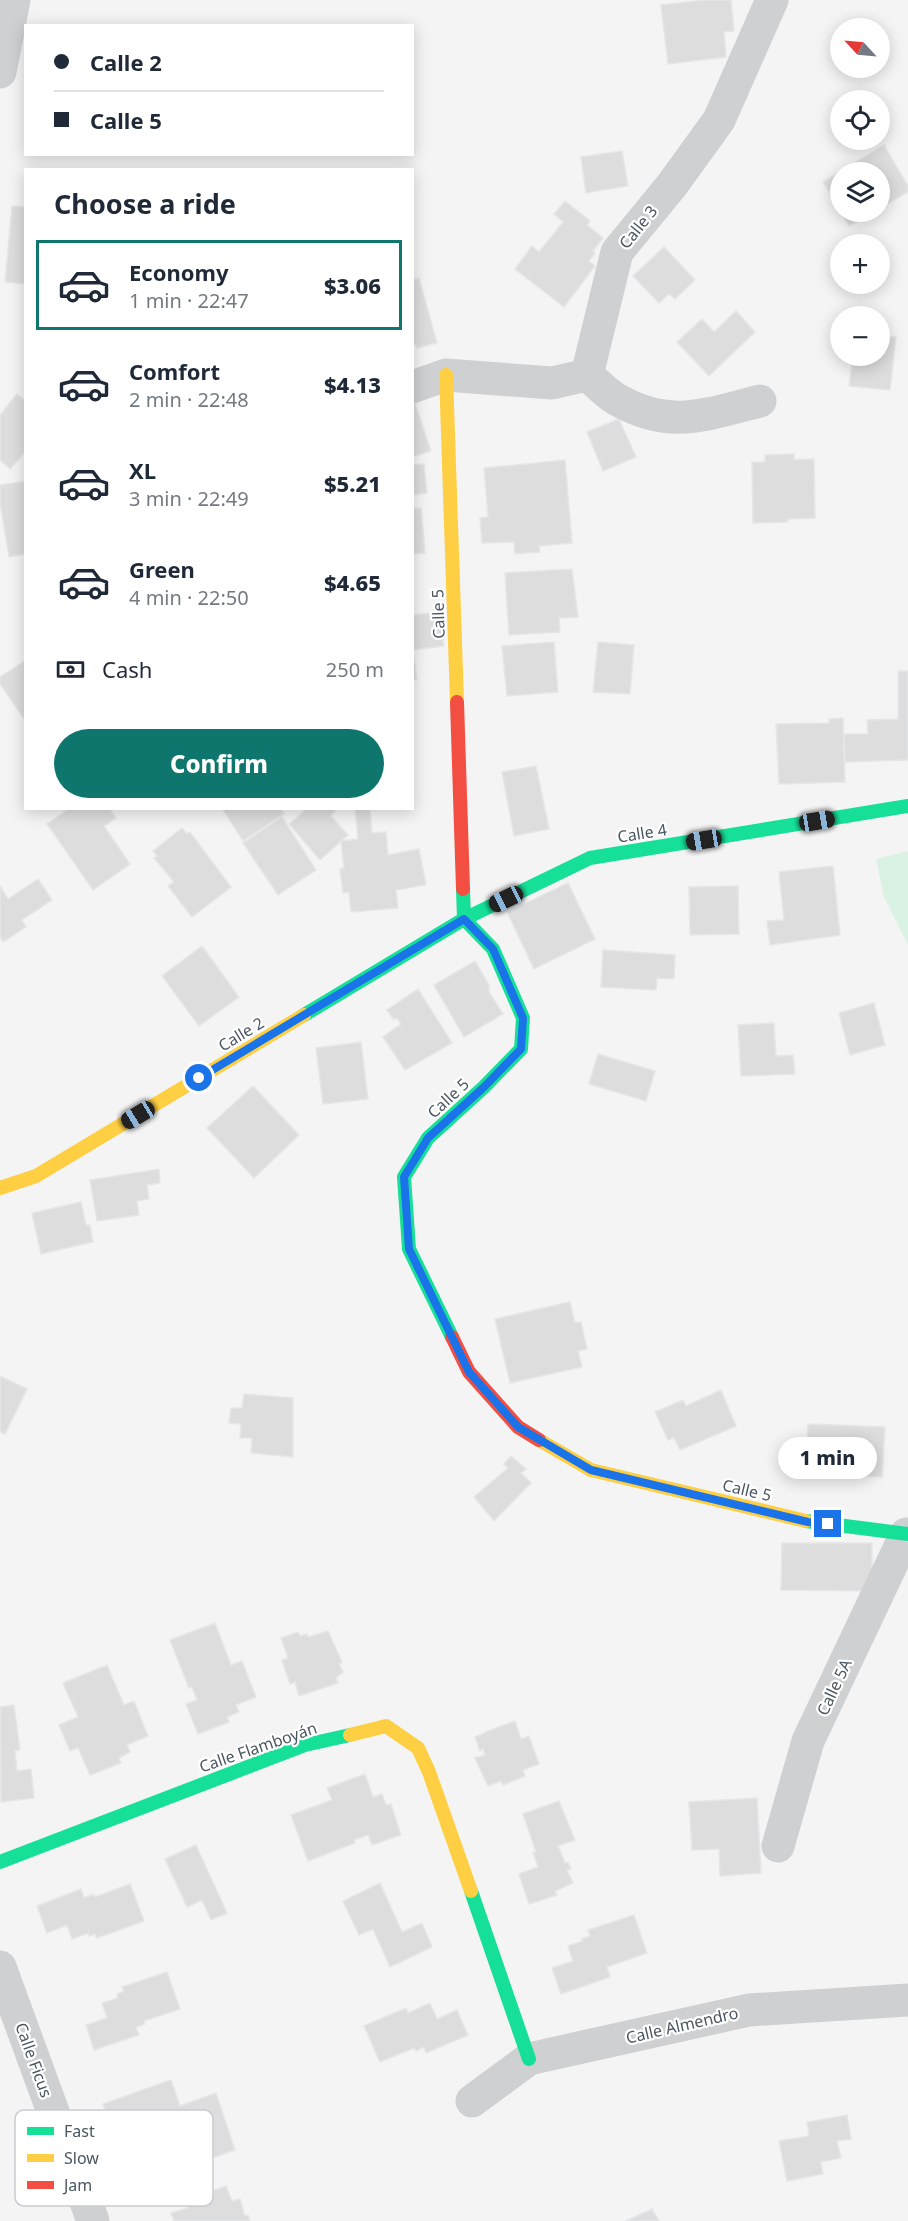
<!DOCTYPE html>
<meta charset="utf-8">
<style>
:root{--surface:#fff;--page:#f6f6f7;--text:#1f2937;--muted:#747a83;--line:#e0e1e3;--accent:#0f766e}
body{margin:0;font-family:"Noto Sans",sans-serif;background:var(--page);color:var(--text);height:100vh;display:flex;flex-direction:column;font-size:22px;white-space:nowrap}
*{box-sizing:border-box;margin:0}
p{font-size:20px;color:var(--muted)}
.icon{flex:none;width:33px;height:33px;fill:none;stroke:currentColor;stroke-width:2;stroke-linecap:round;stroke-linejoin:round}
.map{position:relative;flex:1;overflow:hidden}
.drawer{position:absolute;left:24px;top:168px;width:390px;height:642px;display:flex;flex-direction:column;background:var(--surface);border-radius:0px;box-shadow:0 3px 15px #0003}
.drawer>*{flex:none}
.banner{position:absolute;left:24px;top:24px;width:390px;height:132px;border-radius:0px;box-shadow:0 3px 15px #0003;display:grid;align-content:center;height:132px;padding:0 30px;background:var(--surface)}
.needle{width:39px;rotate:296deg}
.tools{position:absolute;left:830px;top:18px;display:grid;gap:12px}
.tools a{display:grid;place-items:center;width:60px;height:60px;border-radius:50%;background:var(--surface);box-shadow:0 3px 15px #0003;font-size:30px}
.end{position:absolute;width:27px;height:27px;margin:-14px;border:8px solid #1a73e8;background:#fff;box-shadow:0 0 0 3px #fff}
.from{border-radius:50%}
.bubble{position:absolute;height:42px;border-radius:21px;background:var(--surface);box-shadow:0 3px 15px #0003;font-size:20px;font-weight:800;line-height:42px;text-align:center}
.car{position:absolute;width:18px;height:36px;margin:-18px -9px;border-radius:8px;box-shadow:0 0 4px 2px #0007;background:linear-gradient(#222 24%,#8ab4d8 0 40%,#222 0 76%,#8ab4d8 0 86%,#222 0)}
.banner b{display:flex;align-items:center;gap:21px;height:57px;font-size:22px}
.banner b+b{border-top:2px solid var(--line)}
.banner i{width:15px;height:15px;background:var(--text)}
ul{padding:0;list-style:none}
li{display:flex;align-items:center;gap:18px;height:90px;margin:0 12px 9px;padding:0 18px;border:3px solid transparent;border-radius:0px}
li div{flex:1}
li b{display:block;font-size:22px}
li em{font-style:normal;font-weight:800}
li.selected{border-color:var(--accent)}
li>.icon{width:54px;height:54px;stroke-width:1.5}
h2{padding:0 30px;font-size:27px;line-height:72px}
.pay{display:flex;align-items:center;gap:15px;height:66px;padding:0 30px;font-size:22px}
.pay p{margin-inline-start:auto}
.primary-button{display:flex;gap:12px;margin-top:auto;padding:12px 30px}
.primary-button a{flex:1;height:69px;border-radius:36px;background:var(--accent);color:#fff;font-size:24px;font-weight:800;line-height:69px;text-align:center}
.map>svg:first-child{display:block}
.green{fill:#d9f2e3}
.building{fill:#ddddde;stroke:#e5e6e7;stroke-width:1.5}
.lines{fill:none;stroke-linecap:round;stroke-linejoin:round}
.street{stroke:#ced0d2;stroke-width:33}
.fast{stroke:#16e098;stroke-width:14}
.slow{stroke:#ffcf43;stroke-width:14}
.jam{stroke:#f24e42;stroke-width:14}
.route{stroke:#1a73e8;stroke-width:8}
.labels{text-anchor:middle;stroke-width:4.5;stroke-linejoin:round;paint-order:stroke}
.street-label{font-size:16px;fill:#4a5661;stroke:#fff}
.key{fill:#fff;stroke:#c9ccd0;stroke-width:1.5}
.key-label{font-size:16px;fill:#4a5661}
</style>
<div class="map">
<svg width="908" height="2221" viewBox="0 0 908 2221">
<rect width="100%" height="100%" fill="#f4f4f4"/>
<path class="green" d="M 908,851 L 908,945 L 884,897 L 876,859 Z"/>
<path class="building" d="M 704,0 L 731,0 L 734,31 L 724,32 L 726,57 L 668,64 L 661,5 Z
M 884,145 L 908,186 L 908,192 L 879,209 L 879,172 L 840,172 L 840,210 L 823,182 Z
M 622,151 L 628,186 L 586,193 L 581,157 Z
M 565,201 L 590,221 L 587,225 L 603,238 L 593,251 L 595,253 L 589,261 L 595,266 L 564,307 L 515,269 L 532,246 L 539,252 L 563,222 L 554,214 Z
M 12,206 L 26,207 L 26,284 L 5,282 Z
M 841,212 L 874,212 L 849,226 Z
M 664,247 L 695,280 L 675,299 L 669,294 L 659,303 L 633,276 Z
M 419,278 L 437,343 L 417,348 L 416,344 L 412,346 L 412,280 Z
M 736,311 L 755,332 L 709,376 L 677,342 L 702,319 L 714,332 Z
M 879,335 L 896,337 L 890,390 L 849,386 L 853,356 L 879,356 Z
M 17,394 L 26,401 L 26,451 L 10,469 L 0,460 L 0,415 Z
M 412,403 L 415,403 L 431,451 L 412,457 Z
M 619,419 L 636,457 L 603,471 L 587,432 Z
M 794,454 L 794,460 L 814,459 L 815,518 L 788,519 L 788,522 L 753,523 L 752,462 L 765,462 L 765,455 Z
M 565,460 L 572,543 L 539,546 L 540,552 L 515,554 L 514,542 L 482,543 L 480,518 L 488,517 L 484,468 Z
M 424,464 L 427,493 L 412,495 L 412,465 Z
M 26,481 L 26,554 L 9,557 L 0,503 L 0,485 Z
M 412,508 L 421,508 L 425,553 L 412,554 Z
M 572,569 L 578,617 L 559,618 L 560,632 L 509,635 L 505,573 Z
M 440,612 L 444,646 L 413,650 L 417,680 L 412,680 L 412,615 Z
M 554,642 L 558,692 L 507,696 L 502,646 Z
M 598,642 L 634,645 L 630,694 L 593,692 Z
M 26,660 L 26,722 L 0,684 L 0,677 Z
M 898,671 L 908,671 L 908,760 L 845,762 L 844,734 L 868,734 L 867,720 L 898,719 Z
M 843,718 L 845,782 L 779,784 L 776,724 L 829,723 L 829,719 Z
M 536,766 L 549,829 L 514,836 L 502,772 Z
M 70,808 L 109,808 L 116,818 L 104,826 L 130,864 L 93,890 L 47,824 Z
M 222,808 L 281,808 L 284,814 L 243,841 Z
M 308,808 L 337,808 L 331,816 L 348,835 L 320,860 L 289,824 Z
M 355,808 L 370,808 L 372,833 L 386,832 L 388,855 L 419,849 L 426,885 L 396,890 L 398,908 L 351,912 L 349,892 L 343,893 L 340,869 L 344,868 L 341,841 L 358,839 Z
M 282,817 L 316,870 L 278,895 L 243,843 Z
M 182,828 L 187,834 L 190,832 L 231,887 L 192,917 L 168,886 L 174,882 L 154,858 L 157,856 L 153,851 Z
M 833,866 L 840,935 L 770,945 L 767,921 L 784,920 L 779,872 Z
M 38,879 L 52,900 L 22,920 L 26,927 L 3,942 L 0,937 L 0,886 L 8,899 Z
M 568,883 L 595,939 L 534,969 L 507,912 Z
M 738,886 L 739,934 L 690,935 L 689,887 Z
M 202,946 L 239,997 L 199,1026 L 162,976 Z
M 603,950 L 675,955 L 674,979 L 657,978 L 656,990 L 601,987 Z
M 475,961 L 489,985 L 489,992 L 503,1014 L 464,1037 L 434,985 Z
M 418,989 L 452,1043 L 405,1070 L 383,1037 L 401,1024 L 397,1018 L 394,1020 L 387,1010 Z
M 874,1003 L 885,1045 L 850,1055 L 839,1013 Z
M 774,1023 L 776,1056 L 793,1055 L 795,1074 L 741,1076 L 738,1025 Z
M 361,1042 L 368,1099 L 323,1104 L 316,1048 Z
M 598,1054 L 655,1071 L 646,1101 L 589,1084 Z
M 253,1086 L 299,1135 L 254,1178 L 207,1128 Z
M 159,1169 L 160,1183 L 147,1185 L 149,1199 L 137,1201 L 139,1215 L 97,1221 L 90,1180 Z
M 81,1202 L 86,1225 L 90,1225 L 93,1242 L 41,1254 L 32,1213 Z
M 570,1302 L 575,1323 L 581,1322 L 587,1349 L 578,1351 L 582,1367 L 510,1383 L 495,1319 Z
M 0,1376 L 27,1389 L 5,1434 L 0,1432 Z
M 721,1390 L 736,1426 L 680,1450 L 674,1438 L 668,1440 L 655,1412 L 683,1400 L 686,1406 Z
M 244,1394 L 293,1398 L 293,1457 L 251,1453 L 252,1438 L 240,1438 L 241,1424 L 229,1423 L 231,1408 L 242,1408 Z
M 808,1424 L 885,1427 L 882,1477 L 806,1473 Z
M 511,1456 L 526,1469 L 521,1473 L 531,1483 L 494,1521 L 474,1497 L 508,1468 L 504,1464 Z
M 782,1543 L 872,1543 L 872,1591 L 781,1590 Z
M 215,1623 L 231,1665 L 242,1661 L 256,1697 L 236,1705 L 239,1712 L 227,1717 L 229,1722 L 198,1734 L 186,1704 L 197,1700 L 192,1687 L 189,1688 L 170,1640 Z
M 328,1631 L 342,1662 L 339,1664 L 343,1672 L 336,1678 L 338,1683 L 299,1696 L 295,1682 L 290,1684 L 282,1660 L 288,1658 L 281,1638 L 298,1632 L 300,1636 L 307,1634 L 308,1637 Z
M 107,1665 L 124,1705 L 134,1701 L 148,1736 L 127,1745 L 130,1752 L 119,1758 L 121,1763 L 90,1775 L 78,1748 L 70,1751 L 59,1725 L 78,1717 L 63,1683 Z
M 14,1705 L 20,1750 L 15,1751 L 17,1771 L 31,1769 L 34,1798 L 1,1802 L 0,1707 Z
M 515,1721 L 521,1739 L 529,1736 L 539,1764 L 523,1770 L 525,1776 L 503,1785 L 501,1781 L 488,1786 L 475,1758 L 485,1755 L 483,1749 L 480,1751 L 475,1737 L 485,1733 L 485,1732 Z
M 365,1774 L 373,1797 L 382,1794 L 386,1805 L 391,1804 L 401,1835 L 372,1845 L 368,1835 L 354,1840 L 355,1843 L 308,1861 L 291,1815 L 332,1800 L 327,1788 Z
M 757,1798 L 761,1873 L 720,1876 L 719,1849 L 692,1850 L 689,1802 Z
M 559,1801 L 575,1840 L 558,1846 L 565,1863 L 568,1862 L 571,1869 L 567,1870 L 573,1883 L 555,1891 L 557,1895 L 529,1904 L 519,1874 L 538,1867 L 533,1852 L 536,1852 L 523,1814 Z
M 196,1845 L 227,1913 L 211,1920 L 202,1900 L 187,1907 L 165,1859 Z
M 380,1883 L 402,1932 L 422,1923 L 432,1947 L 390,1967 L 373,1929 L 359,1935 L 343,1901 Z
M 130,1884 L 144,1921 L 97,1938 L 95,1934 L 89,1936 L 88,1933 L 72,1939 L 67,1925 L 47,1933 L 37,1906 L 81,1889 L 84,1898 L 94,1894 L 95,1897 Z
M 634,1915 L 647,1953 L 607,1967 L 610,1977 L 561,1994 L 552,1968 L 573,1961 L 568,1946 L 583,1941 L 582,1939 L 590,1936 L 588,1930 Z
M 167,1972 L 180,2009 L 144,2021 L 145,2024 L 136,2027 L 139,2035 L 94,2050 L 86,2025 L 107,2018 L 102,2003 L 118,1998 L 117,1994 L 124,1991 L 122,1987 Z
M 430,2003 L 437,2019 L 457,2010 L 468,2035 L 426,2053 L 424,2047 L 416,2051 L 414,2048 L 380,2062 L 364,2026 L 406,2008 L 408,2013 Z
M 171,2080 L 180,2106 L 216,2093 L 235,2150 L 172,2172 L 170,2165 L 130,2179 L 120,2151 L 149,2142 L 141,2122 L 113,2132 L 103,2104 Z
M 847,2115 L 851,2139 L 837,2141 L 841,2158 L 821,2162 L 823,2174 L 787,2181 L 779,2141 L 809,2136 L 807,2122 Z
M 226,2186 L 232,2201 L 240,2199 L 245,2216 L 248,2215 L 250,2221 L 174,2221 L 171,2213 L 188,2208 L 187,2204 L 194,2201 L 193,2197 Z
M 652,2209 L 659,2221 L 626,2221 Z"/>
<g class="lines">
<path class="street" d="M 0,72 L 14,0
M 587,375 C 596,382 606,393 616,399 C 670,430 704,415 760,401
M 412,387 L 446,375 L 552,383 L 587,375 L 617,252 L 672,185 L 719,120 L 772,0
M 778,1846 L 808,1741 L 906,1534
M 0,1967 L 93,2221
M 472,2101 L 529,2059 L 749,2010 L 908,2000"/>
<path class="fast" d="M 304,1015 L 464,919 L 590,858 L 908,806
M 452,1337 L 409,1249 L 404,1177 L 428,1138 L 484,1087 L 521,1049 L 523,1018 L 493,949 L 464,919 L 463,889
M 806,1521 L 908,1534
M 0,1862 L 305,1745 L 350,1735
M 471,1891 L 529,2059"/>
<path class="slow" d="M 446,375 L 457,702
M 0,1188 L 36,1176 L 304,1015
M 539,1440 L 591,1470 L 806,1521
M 350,1735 L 386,1726 L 418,1748 L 429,1772 L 471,1891"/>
<path class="jam" d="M 457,702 L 463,889
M 452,1337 L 469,1372 L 518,1427 L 539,1440"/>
</g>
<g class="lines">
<path class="route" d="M 199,1078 L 464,919 L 493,949 L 523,1018 L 521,1049 L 484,1087 L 428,1138 L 404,1177 L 409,1249 L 469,1372 L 518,1427 L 591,1470 L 808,1522 L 828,1524"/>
</g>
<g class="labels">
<g class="street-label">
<text transform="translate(638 227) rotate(-51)" y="6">Calle 3</text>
<text transform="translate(438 614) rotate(-92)" y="6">Calle 5</text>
<text transform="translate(642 833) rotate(-9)" y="6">Calle 4</text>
<text transform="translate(241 1034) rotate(-31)" y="6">Calle 2</text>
<text transform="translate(448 1098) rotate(-43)" y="6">Calle 5</text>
<text transform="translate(747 1490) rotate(13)" y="6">Calle 5</text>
<text transform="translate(834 1687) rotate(-65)" y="6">Calle 5A</text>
<text transform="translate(258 1747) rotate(-19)" y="6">Calle Flamboyán</text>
<text transform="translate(682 2025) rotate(-13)" y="6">Calle Almendro</text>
<text transform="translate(34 2060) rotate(70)" y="6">Calle Ficus</text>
</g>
</g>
<rect x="15" y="2110" width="198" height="96" rx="9" class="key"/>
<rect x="27" y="2127" width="27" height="8" fill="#16e098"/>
<rect x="27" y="2154" width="27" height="8" fill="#ffcf43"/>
<rect x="27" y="2181" width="27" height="8" fill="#f24e42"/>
<g class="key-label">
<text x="64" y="2137">Fast</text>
<text x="64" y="2164">Slow</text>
<text x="64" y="2191">Jam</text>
</g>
</svg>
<div class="tools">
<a><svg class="needle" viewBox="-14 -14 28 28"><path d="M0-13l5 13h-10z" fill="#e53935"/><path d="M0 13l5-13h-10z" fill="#747a83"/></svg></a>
<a><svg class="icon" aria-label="locate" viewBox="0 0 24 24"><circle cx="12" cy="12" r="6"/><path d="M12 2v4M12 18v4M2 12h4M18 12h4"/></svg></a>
<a><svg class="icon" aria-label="layers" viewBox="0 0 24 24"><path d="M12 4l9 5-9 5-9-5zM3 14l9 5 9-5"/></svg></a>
<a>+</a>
<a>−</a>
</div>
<i class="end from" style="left:199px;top:1078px"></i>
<i class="end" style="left:828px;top:1524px"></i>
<div class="bubble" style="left:778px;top:1437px;width:99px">1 min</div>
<i class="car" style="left:817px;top:821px;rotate:81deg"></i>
<i class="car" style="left:704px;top:840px;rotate:261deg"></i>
<i class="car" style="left:506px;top:899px;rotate:244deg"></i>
<i class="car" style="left:138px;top:1115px;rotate:239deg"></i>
<div class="banner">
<b><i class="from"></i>Calle 2</b>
<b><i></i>Calle 5</b>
</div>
<section class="drawer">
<h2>Choose a ride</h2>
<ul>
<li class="selected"><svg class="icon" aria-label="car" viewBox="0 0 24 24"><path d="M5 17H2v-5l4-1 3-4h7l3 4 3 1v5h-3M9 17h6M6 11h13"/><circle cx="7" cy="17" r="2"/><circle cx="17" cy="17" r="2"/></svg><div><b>Economy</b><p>1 min · 22:47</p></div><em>$3.06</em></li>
<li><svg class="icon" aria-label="car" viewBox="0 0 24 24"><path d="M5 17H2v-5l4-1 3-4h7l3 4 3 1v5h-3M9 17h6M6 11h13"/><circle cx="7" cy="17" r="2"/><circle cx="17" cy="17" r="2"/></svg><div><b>Comfort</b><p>2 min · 22:48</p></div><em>$4.13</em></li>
<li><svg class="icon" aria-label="car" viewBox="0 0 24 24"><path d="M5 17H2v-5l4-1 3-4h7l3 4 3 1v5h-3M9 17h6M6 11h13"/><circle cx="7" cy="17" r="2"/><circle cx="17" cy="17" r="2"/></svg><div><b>XL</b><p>3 min · 22:49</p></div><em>$5.21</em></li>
<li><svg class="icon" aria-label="car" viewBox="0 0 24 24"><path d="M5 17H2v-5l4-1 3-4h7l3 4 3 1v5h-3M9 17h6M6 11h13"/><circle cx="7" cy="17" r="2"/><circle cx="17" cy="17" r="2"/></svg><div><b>Green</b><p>4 min · 22:50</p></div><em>$4.65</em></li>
</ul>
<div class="pay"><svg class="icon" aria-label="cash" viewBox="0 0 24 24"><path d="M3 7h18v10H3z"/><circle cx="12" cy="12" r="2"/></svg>Cash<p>250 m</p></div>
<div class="primary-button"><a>Confirm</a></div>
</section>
</div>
